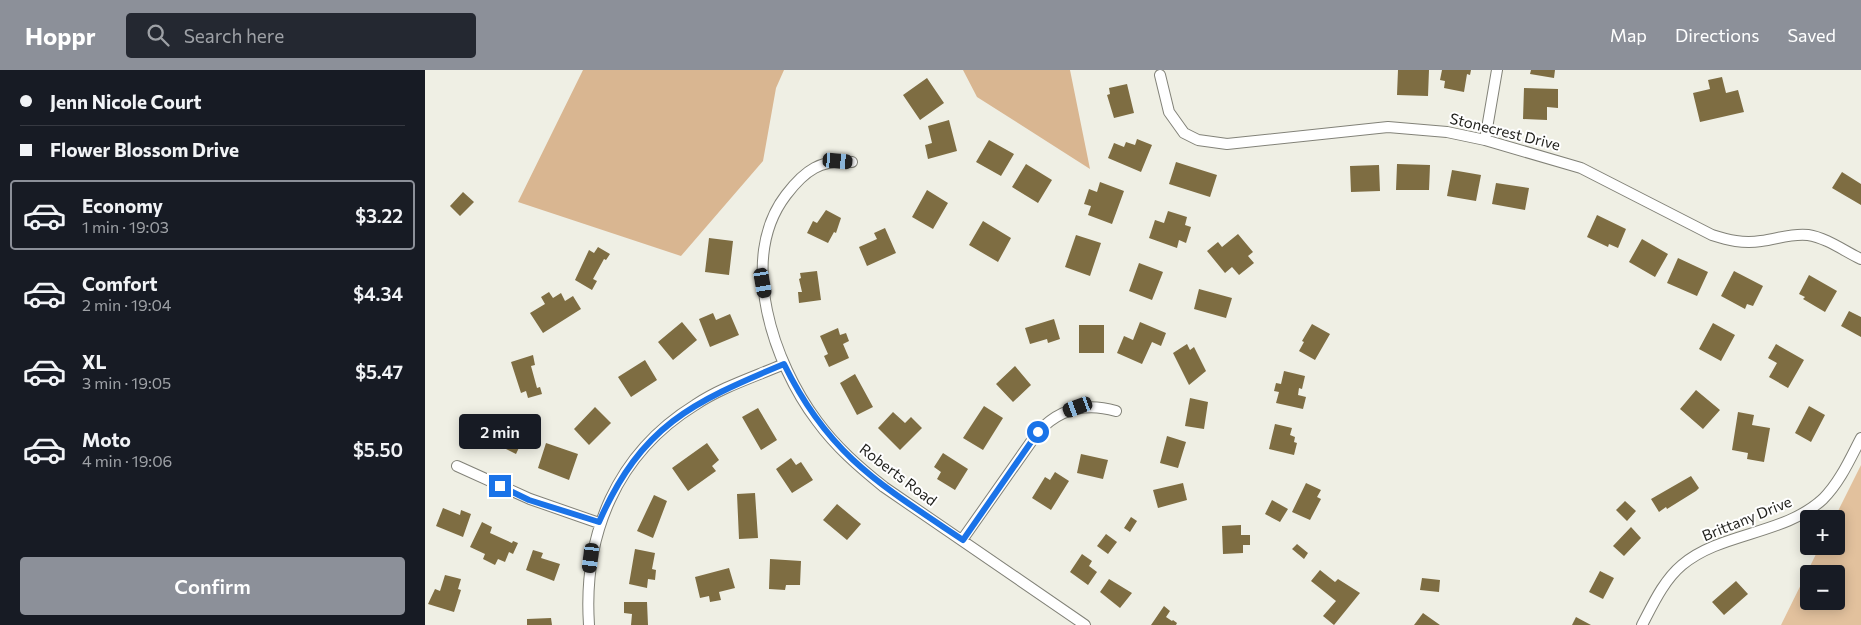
<!DOCTYPE html>
<meta charset="utf-8">
<style>
:root{--surface:#171b24;--page:#242831;--text:#f1f3f6;--muted:#9ea1a6;--line:#363941;--accent:#8c9099}
body{margin:0;font-family:Commissioner,sans-serif;background:var(--page);color:var(--text);height:100vh;display:flex;flex-direction:column;font-size:19px;white-space:nowrap}
*{box-sizing:border-box;margin:0}
p{font-size:16px;color:var(--muted)}
.icon{flex:none;width:28px;height:28px;fill:none;stroke:currentColor;stroke-width:2;stroke-linecap:round;stroke-linejoin:round}
.map{position:relative;flex:1;overflow:hidden}
.drawer{display:flex;flex-direction:column;background:var(--surface);width:425px}
.drawer>*{flex:none}
.top-card{display:grid;align-content:center;height:110px;padding:0 20px;background:var(--surface)}
.fabs{position:absolute;left:1375px;top:440px;display:grid;gap:10px}
.fabs a{display:grid;place-items:center;width:45px;height:45px;border-radius:5px;background:var(--surface);box-shadow:0 2px 12px #0003;font-size:25px}
.end{position:absolute;width:22px;height:22px;margin:-11px;border:6px solid #1a73e8;background:#fff;box-shadow:0 0 0 2px #fff}
.from{border-radius:50%}
.bubble{position:absolute;height:35px;border-radius:5px;background:var(--surface);box-shadow:0 2px 12px #0003;font-size:16px;font-weight:600;line-height:35px;text-align:center}
.car{position:absolute;width:15px;height:30px;margin:-15px -8px;border-radius:6px;box-shadow:0 0 4px 1px #0007;background:linear-gradient(#222 24%,#8ab4d8 0 40%,#222 0 76%,#8ab4d8 0 86%,#222 0)}
.top-card b{display:flex;align-items:center;gap:18px;height:48px;font-size:19px}
.top-card b+b{border-top:1px solid var(--line)}
.top-card i{width:12px;height:12px;background:var(--text)}
ul{padding:0;list-style:none}
li{display:flex;align-items:center;gap:15px;height:70px;margin:0 10px 8px;padding:0 10px;border:2px solid transparent;border-radius:5px}
li div{flex:1}
li b{display:block;font-size:19px}
li em{font-style:normal;font-weight:600}
li.on{border-color:var(--accent)}
li>.icon{width:45px;height:45px;stroke-width:1.5}
.cta{display:flex;gap:10px;margin-top:auto;padding:10px 20px}
.cta a{flex:1;height:58px;border-radius:5px;background:var(--accent);color:#fff;font-size:20px;font-weight:600;line-height:58px;text-align:center}
header{display:flex;align-items:center;gap:30px;box-sizing:border-box;height:70px;padding:0 25px;background:var(--accent);color:#fff}
header strong{font-size:24px}
nav{display:flex;gap:28px;margin-inline-start:auto;font-size:18px}
.search{width:350px;height:45px;background:var(--page);display:flex;align-items:center;gap:12px;box-sizing:border-box;padding:0 18px;border-radius:5px;color:var(--muted);font-size:19px}
main{display:flex;flex:1;min-height:0}
.map>svg:first-child{display:block}
.green{fill:#e2c19d;fill-rule:evenodd}
.forest{fill:#d9b691}
.building{fill:#7e6d42}
.lines{fill:none;stroke-linecap:round;stroke-linejoin:round}
.street-casing{stroke:#828278;stroke-width:12}
.street{stroke:#fff;stroke-width:10}
.route{stroke:#1a73e8;stroke-width:6}
.labels{text-anchor:middle;stroke-width:4;stroke-linejoin:round;paint-order:stroke}
.street-label{font-size:15px;fill:#1e1e1a;stroke:#fff}
</style>
<header>
<strong>Hoppr</strong>
<div class="search"><svg class="icon" aria-label="search" viewBox="0 0 24 24"><circle cx="10" cy="10" r="6"/><path d="M15 15l6 6"/></svg>Search here</div>
<nav><a>Map</a><a>Directions</a><a>Saved</a></nav>
</header>
<main>
<section class="drawer">
<div class="top-card">
<b><i class="from"></i>Jenn Nicole Court</b>
<b><i></i>Flower Blossom Drive</b>
</div>
<ul>
<li class="on"><svg class="icon" aria-label="car" viewBox="0 0 24 24"><path d="M5 17H2v-5l4-1 3-4h7l3 4 3 1v5h-3M9 17h6M6 11h13"/><circle cx="7" cy="17" r="2"/><circle cx="17" cy="17" r="2"/></svg><div><b>Economy</b><p>1 min · 19:03</p></div><em>$3.22</em></li>
<li><svg class="icon" aria-label="car" viewBox="0 0 24 24"><path d="M5 17H2v-5l4-1 3-4h7l3 4 3 1v5h-3M9 17h6M6 11h13"/><circle cx="7" cy="17" r="2"/><circle cx="17" cy="17" r="2"/></svg><div><b>Comfort</b><p>2 min · 19:04</p></div><em>$4.34</em></li>
<li><svg class="icon" aria-label="car" viewBox="0 0 24 24"><path d="M5 17H2v-5l4-1 3-4h7l3 4 3 1v5h-3M9 17h6M6 11h13"/><circle cx="7" cy="17" r="2"/><circle cx="17" cy="17" r="2"/></svg><div><b>XL</b><p>3 min · 19:05</p></div><em>$5.47</em></li>
<li><svg class="icon" aria-label="car" viewBox="0 0 24 24"><path d="M5 17H2v-5l4-1 3-4h7l3 4 3 1v5h-3M9 17h6M6 11h13"/><circle cx="7" cy="17" r="2"/><circle cx="17" cy="17" r="2"/></svg><div><b>Moto</b><p>4 min · 19:06</p></div><em>$5.50</em></li>
</ul>
<div class="cta"><a>Confirm</a></div>
</section>
<div class="map">
<svg width="1436" height="555" viewBox="0 0 1436 555">
<rect width="100%" height="100%" fill="#efefe4"/>
<path class="green" d="M 1436,395 L 1436,555 L 1356,555 L 1395,476 L 1411,476 L 1411,449 L 1409,449 ZM 1384,504 L 1411,504 L 1411,531 L 1384,531 Z"/>
<path class="forest" d="M 158,0 L 359,0 L 351,18 L 338,91 L 256,186 L 93,132 Z
M 538,0 L 645,0 L 665,99 L 552,27 Z"/>
<path class="building" d="M 973,0 L 1004,0 L 1003,26 L 972,25 Z
M 1017,0 L 1046,0 L 1045,5 L 1042,4 L 1039,22 L 1019,18 L 1020,11 L 1015,10 Z
M 1106,0 L 1130,0 L 1129,8 L 1105,4 Z
M 1297,7 L 1301,23 L 1313,20 L 1319,42 L 1275,52 L 1268,23 L 1285,19 L 1283,10 Z
M 502,8 L 519,33 L 495,50 L 478,25 Z
M 702,14 L 709,43 L 689,48 L 682,25 L 685,24 L 684,18 Z
M 1099,18 L 1133,19 L 1133,38 L 1122,37 L 1122,50 L 1098,49 Z
M 524,50 L 532,81 L 503,89 L 500,75 L 507,73 L 503,56 Z
M 712,69 L 727,75 L 716,102 L 683,88 L 689,73 L 699,77 L 701,72 L 710,75 Z
M 564,70 L 589,84 L 576,106 L 551,92 Z
M 751,92 L 792,105 L 785,127 L 744,114 Z
M 601,94 L 627,110 L 613,133 L 587,117 Z
M 972,94 L 1005,95 L 1004,120 L 971,120 Z
M 954,95 L 955,121 L 926,122 L 925,96 Z
M 1027,100 L 1056,105 L 1051,131 L 1022,126 Z
M 1417,102 L 1436,114 L 1436,135 L 1407,118 Z
M 675,112 L 699,121 L 687,154 L 663,145 L 666,136 L 659,134 L 664,119 L 672,122 Z
M 1071,113 L 1104,118 L 1100,140 L 1067,134 Z
M 502,120 L 523,133 L 508,159 L 487,147 Z
M 38,122 L 49,132 L 35,146 L 25,136 Z
M 401,140 L 416,148 L 411,163 L 409,162 L 403,173 L 382,163 L 388,151 L 392,153 Z
M 743,141 L 762,147 L 760,155 L 766,157 L 761,173 L 754,170 L 752,178 L 724,168 L 730,150 L 739,153 Z
M 1172,145 L 1201,159 L 1193,178 L 1184,174 L 1183,177 L 1162,167 Z
M 558,151 L 586,168 L 573,192 L 544,175 Z
M 460,158 L 471,183 L 442,196 L 434,177 L 452,169 L 449,163 Z
M 813,164 L 828,182 L 823,186 L 829,193 L 814,205 L 807,197 L 800,203 L 782,181 L 793,172 L 797,177 Z
M 651,165 L 676,173 L 665,206 L 640,197 Z
M 284,168 L 308,171 L 304,205 L 280,202 Z
M 1217,169 L 1243,184 L 1230,207 L 1204,192 Z
M 173,177 L 185,184 L 181,190 L 179,189 L 168,209 L 172,211 L 167,220 L 150,210 L 164,180 L 169,183 Z
M 1253,188 L 1283,202 L 1272,226 L 1242,213 Z
M 714,193 L 738,202 L 727,230 L 704,221 Z
M 392,201 L 396,230 L 374,233 L 373,222 L 377,222 L 374,209 L 376,208 L 375,203 Z
M 1309,201 L 1338,216 L 1328,236 L 1322,234 L 1320,239 L 1296,226 Z
M 1384,205 L 1412,221 L 1400,242 L 1378,229 L 1380,227 L 1374,224 Z
M 774,219 L 807,228 L 801,248 L 769,239 Z
M 124,222 L 128,228 L 136,223 L 140,231 L 148,226 L 156,239 L 118,263 L 105,243 L 120,234 L 116,227 Z
M 1424,241 L 1436,247 L 1436,267 L 1416,256 Z
M 288,243 L 291,250 L 305,244 L 314,265 L 285,277 L 274,249 Z
M 629,249 L 635,269 L 623,273 L 622,269 L 605,274 L 600,258 Z
M 257,252 L 272,270 L 248,290 L 233,272 Z
M 715,252 L 741,263 L 736,276 L 727,272 L 717,294 L 692,283 L 699,266 L 708,270 Z
M 1288,253 L 1310,265 L 1296,291 L 1274,279 Z
M 887,254 L 905,264 L 890,290 L 874,281 L 879,272 L 877,271 Z
M 654,255 L 679,255 L 679,283 L 654,283 Z
M 413,258 L 415,265 L 421,263 L 424,271 L 418,274 L 424,288 L 404,297 L 399,286 L 403,284 L 395,266 Z
M 762,274 L 765,280 L 769,277 L 781,301 L 764,315 L 748,283 Z
M 1351,274 L 1379,290 L 1363,318 L 1344,307 L 1352,293 L 1343,288 Z
M 108,285 L 110,295 L 106,296 L 112,318 L 115,317 L 117,324 L 103,328 L 101,321 L 96,323 L 86,292 Z
M 220,290 L 232,310 L 206,327 L 193,307 Z
M 590,296 L 606,315 L 588,332 L 571,314 Z
M 859,301 L 880,306 L 877,319 L 874,318 L 873,325 L 881,327 L 878,339 L 851,333 L 854,322 L 849,321 L 851,313 L 856,314 Z
M 430,304 L 448,337 L 432,345 L 415,313 Z
M 1271,320 L 1295,340 L 1278,359 L 1255,339 Z
M 765,328 L 783,332 L 779,359 L 760,356 Z
M 559,336 L 578,348 L 558,380 L 538,368 Z
M 1384,336 L 1400,345 L 1386,372 L 1370,363 Z
M 170,337 L 186,353 L 164,375 L 149,359 Z
M 333,338 L 352,370 L 336,380 L 317,347 Z
M 468,342 L 480,353 L 486,347 L 497,358 L 475,380 L 453,358 Z
M 1313,342 L 1329,345 L 1327,355 L 1345,358 L 1339,392 L 1322,389 L 1323,383 L 1307,380 Z
M 61,347 L 100,365 L 91,384 L 53,365 Z
M 850,354 L 867,358 L 865,365 L 870,367 L 869,372 L 872,373 L 869,385 L 844,379 Z
M 742,366 L 761,372 L 753,398 L 735,393 Z
M 121,373 L 153,384 L 144,410 L 113,398 Z
M 282,373 L 294,390 L 287,396 L 291,401 L 263,421 L 247,398 Z
M 518,383 L 543,399 L 530,420 L 512,409 L 516,402 L 509,397 Z
M 656,384 L 683,390 L 678,409 L 652,403 Z
M 366,388 L 371,395 L 376,392 L 388,410 L 367,423 L 351,399 Z
M 630,402 L 644,411 L 626,440 L 607,428 L 620,407 L 625,410 Z
M 1266,406 L 1274,418 L 1271,421 L 1242,439 L 1241,437 L 1234,442 L 1226,429 Z
M 758,413 L 762,430 L 733,438 L 728,420 Z
M 881,413 L 896,420 L 892,427 L 896,429 L 885,450 L 867,442 Z
M 330,423 L 333,468 L 314,469 L 312,424 Z
M 229,425 L 242,431 L 228,468 L 212,461 Z
M 847,430 L 863,439 L 855,452 L 840,444 Z
M 1200,431 L 1211,441 L 1202,451 L 1191,440 Z
M 412,434 L 436,454 L 422,470 L 398,450 Z
M 18,438 L 35,445 L 36,440 L 46,444 L 38,467 L 11,456 Z
M 706,447 L 712,451 L 705,462 L 699,458 Z
M 57,452 L 67,457 L 65,463 L 87,473 L 88,471 L 93,473 L 88,484 L 84,482 L 80,492 L 73,489 L 70,495 L 58,489 L 60,484 L 45,477 Z
M 816,455 L 816,465 L 825,465 L 825,475 L 818,475 L 818,483 L 798,484 L 797,456 Z
M 1206,457 L 1216,468 L 1199,486 L 1188,476 Z
M 681,464 L 692,472 L 683,484 L 672,476 Z
M 872,474 L 883,483 L 879,489 L 867,479 Z
M 210,479 L 230,483 L 227,499 L 231,500 L 230,510 L 223,509 L 222,518 L 204,514 Z
M 108,480 L 118,483 L 116,488 L 135,494 L 129,511 L 101,500 Z
M 657,484 L 667,491 L 664,496 L 672,502 L 663,515 L 645,502 Z
M 345,489 L 376,491 L 375,515 L 361,515 L 360,520 L 344,519 Z
M 304,498 L 310,518 L 294,522 L 296,530 L 285,532 L 284,526 L 275,528 L 270,507 Z
M 895,500 L 910,512 L 913,509 L 935,523 L 909,555 L 898,546 L 911,531 L 886,511 Z
M 1175,501 L 1189,508 L 1178,529 L 1164,522 Z
M 20,505 L 36,509 L 33,519 L 36,520 L 29,542 L 3,534 L 10,519 L 15,521 Z
M 997,508 L 1015,510 L 1014,522 L 995,520 Z
M 684,509 L 707,523 L 695,538 L 675,522 Z
M 1311,511 L 1323,524 L 1299,545 L 1287,532 Z
M 199,532 L 222,532 L 223,555 L 206,555 L 207,544 L 199,543 Z
M 739,536 L 745,541 L 741,547 L 747,551 L 748,550 L 752,553 L 751,555 L 726,555 Z
M 998,543 L 1015,555 L 989,555 Z
M 1151,547 L 1166,555 L 1147,555 Z
M 126,548 L 127,555 L 102,555 L 102,549 Z"/>
<g class="lines">
<defs>
<path id="street" d="M 735,5 L 744,42 L 759,63 L 773,70 L 802,74 L 963,57 L 1022,62 L 1060,70 L 1156,98 L 1287,165 C 1303,170 1318,174 1336,171 C 1352,169 1367,163 1383,165 C 1402,168 1419,181 1436,189
M 1060,70 L 1072,0
M 427,92 C 396,89 380,100 361,125 C 312,189 349,294 392,351 C 411,377 434,397 459,417 L 660,555
M 32,396 L 105,429 L 174,453
M 537,470 L 613,362 C 634,339 660,332 691,341
M 164,555 C 158,465 191,384 270,335 C 297,317 329,307 359,294
M 1217,555 C 1228,534 1239,510 1257,495 C 1296,462 1359,465 1398,429 C 1415,412 1425,389 1436,368"/>
</defs>
<use href="#street" class="street-casing"/>
<use href="#street" class="street"/>
</g>
<g class="lines">
<path class="route" d="M 75,416 L 104,430 L 174,452 C 217,355 266,333 359,294 C 404,386 456,415 538,470 L 613,362"/>
</g>
<g class="labels">
<g class="street-label">
<text transform="translate(1080 62) rotate(14)" y="5">Stonecrest Drive</text>
<text transform="translate(473 405) rotate(37)" y="5">Roberts Road</text>
<text transform="translate(1322 449) rotate(-22)" y="5">Brittany Drive</text>
</g>
</g>
</svg>
<div class="fabs">
<a>+</a>
<a>−</a>
</div>
<i class="end from" style="left:613px;top:362px"></i>
<i class="end" style="left:75px;top:416px"></i>
<div class="bubble" style="left:34px;top:344px;width:82px">2 min</div>
<i class="car" style="left:413px;top:91px;rotate:95deg"></i>
<i class="car" style="left:338px;top:213px;rotate:170deg"></i>
<i class="car" style="left:653px;top:337px;rotate:250deg"></i>
<i class="car" style="left:166px;top:488px;rotate:187deg"></i>
</div>
</main>
